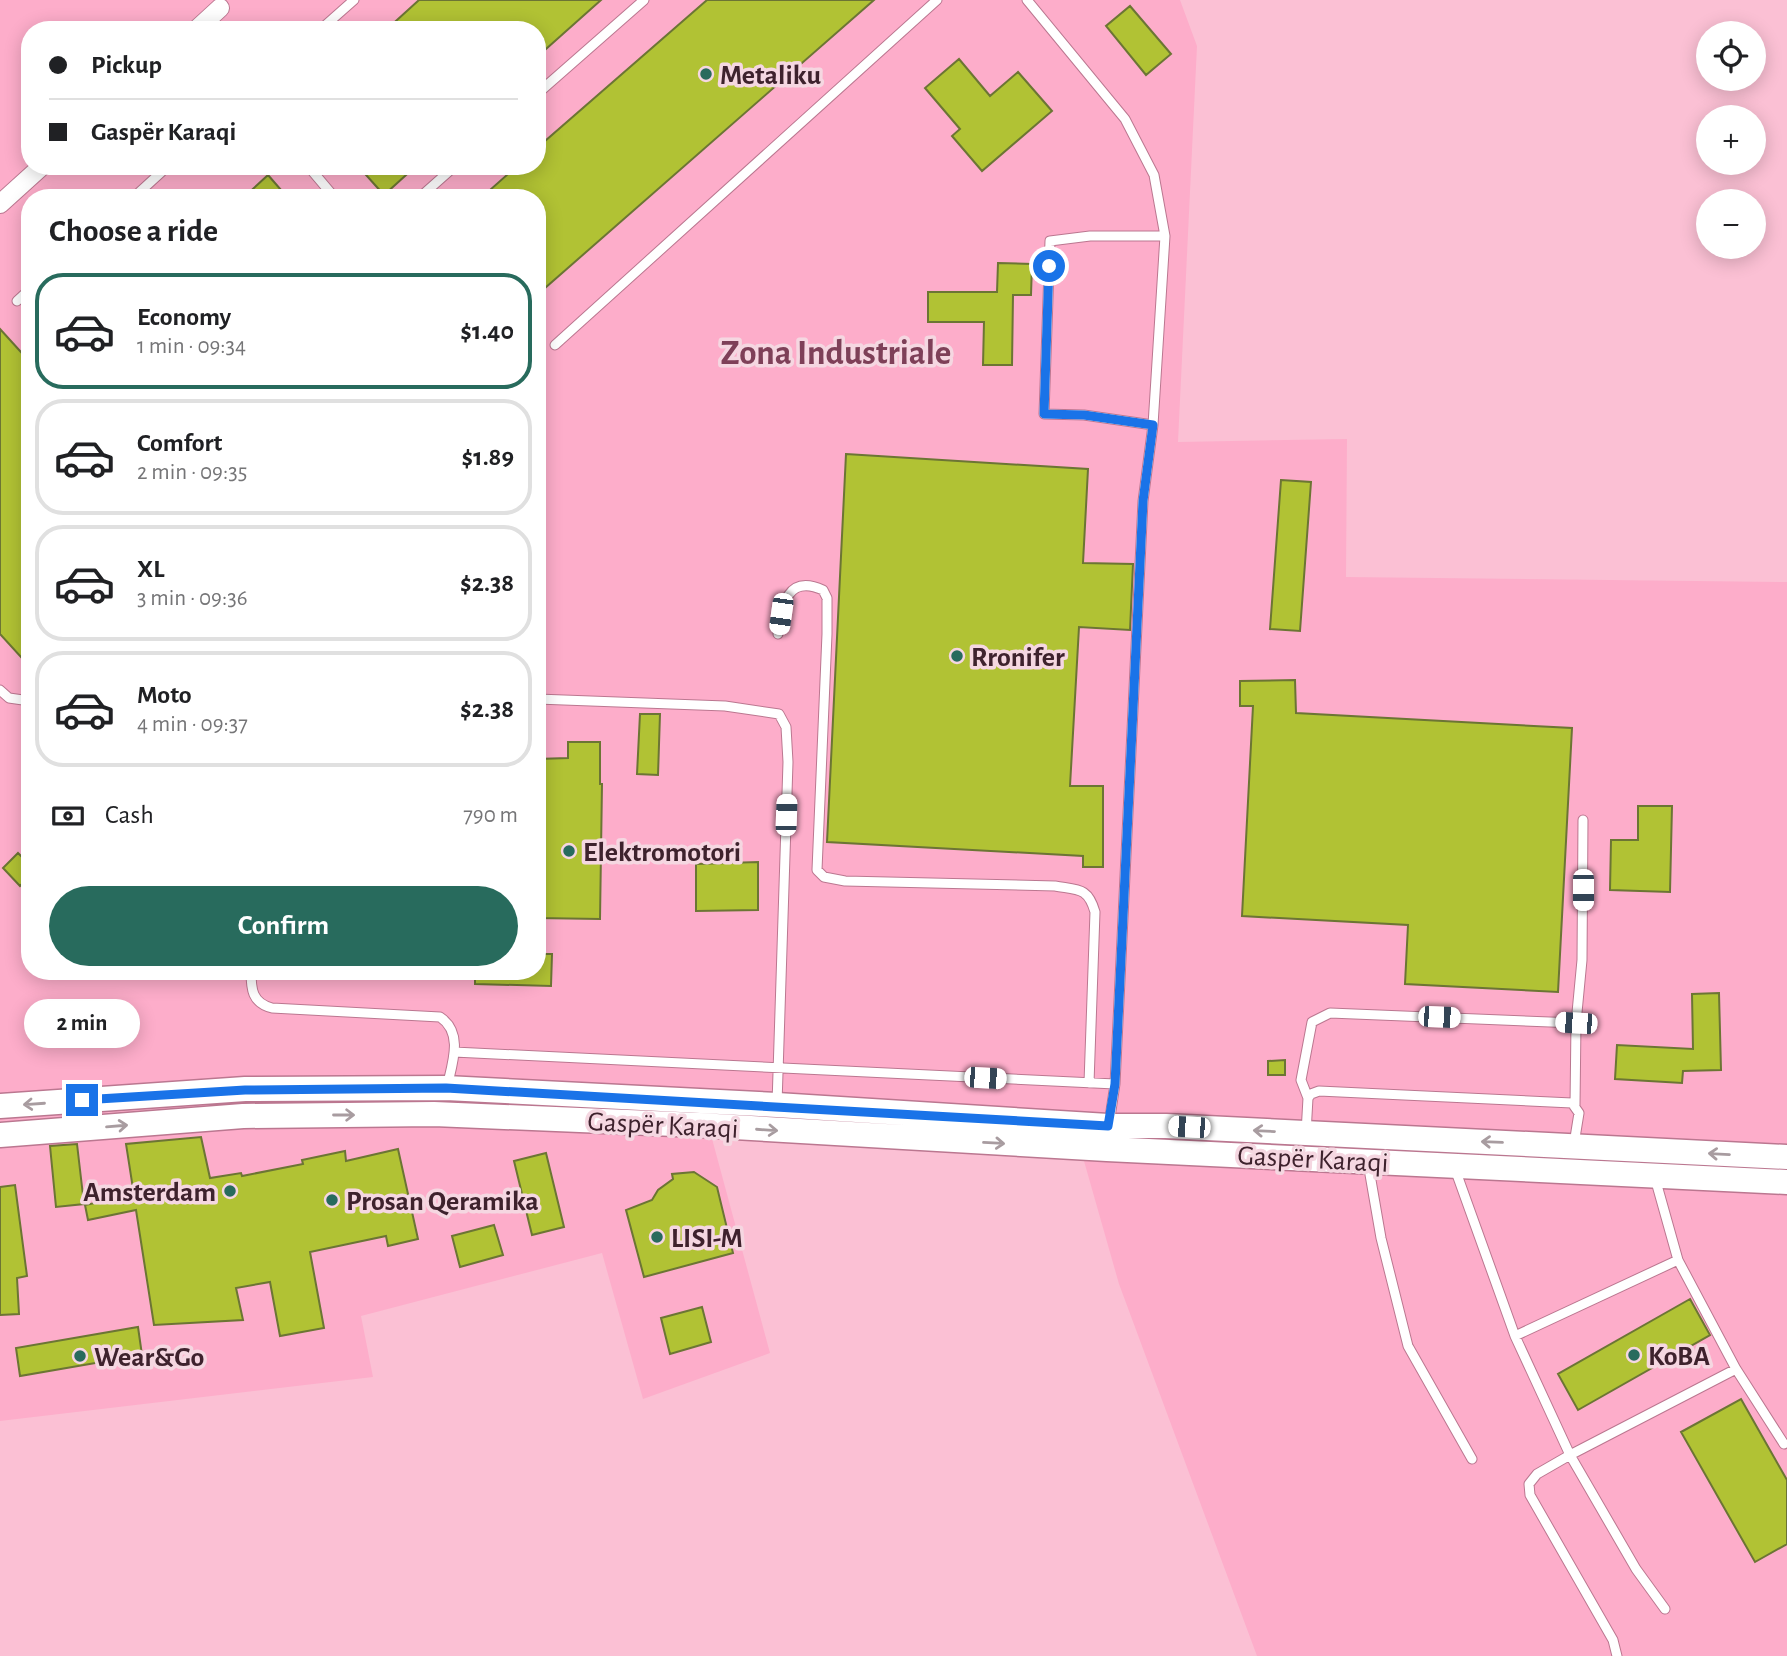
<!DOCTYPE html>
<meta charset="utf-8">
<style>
:root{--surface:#fff;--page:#f6f6f6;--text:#202124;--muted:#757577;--line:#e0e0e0;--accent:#286b5d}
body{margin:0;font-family:"Alegreya Sans",sans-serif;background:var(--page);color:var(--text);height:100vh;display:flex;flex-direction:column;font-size:26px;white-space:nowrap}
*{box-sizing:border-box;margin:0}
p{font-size:23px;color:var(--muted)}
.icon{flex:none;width:38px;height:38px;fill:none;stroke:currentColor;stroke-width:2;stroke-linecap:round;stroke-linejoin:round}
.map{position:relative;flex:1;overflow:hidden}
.sheet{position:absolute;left:21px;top:189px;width:525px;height:791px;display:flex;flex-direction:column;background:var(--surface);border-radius:28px;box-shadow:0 4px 18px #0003}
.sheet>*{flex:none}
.banner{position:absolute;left:21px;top:21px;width:525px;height:154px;border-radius:28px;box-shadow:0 4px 18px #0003;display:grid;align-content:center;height:154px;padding:0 28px;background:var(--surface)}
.tools{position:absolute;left:1696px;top:21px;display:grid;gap:14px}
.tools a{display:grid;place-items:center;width:70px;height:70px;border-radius:50%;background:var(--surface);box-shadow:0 4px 18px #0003;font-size:35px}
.end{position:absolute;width:32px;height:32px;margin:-16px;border:9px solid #1a73e8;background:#fff;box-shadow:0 0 0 4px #fff}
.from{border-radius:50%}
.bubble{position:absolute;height:49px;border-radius:24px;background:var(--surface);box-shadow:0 4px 18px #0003;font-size:23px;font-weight:700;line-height:49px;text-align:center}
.car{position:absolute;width:21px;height:42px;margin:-21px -10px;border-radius:9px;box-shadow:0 0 5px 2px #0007;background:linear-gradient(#fff 24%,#345 0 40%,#fff 0 76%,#345 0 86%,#fff 0)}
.banner b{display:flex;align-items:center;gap:24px;height:66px;font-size:26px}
.banner b+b{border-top:2px solid var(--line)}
.banner i{width:18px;height:18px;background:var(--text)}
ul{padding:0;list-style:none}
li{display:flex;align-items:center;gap:21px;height:116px;margin:0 14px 10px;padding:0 14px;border:4px solid var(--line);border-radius:28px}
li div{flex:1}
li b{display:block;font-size:26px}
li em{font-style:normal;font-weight:700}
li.active{border-color:var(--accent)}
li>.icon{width:63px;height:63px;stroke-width:1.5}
h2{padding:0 28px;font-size:32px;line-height:84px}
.pay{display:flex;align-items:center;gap:18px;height:77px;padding:0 28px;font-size:26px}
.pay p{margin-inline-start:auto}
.button{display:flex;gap:14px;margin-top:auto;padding:14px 28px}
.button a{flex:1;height:80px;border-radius:42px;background:var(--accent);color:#fff;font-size:28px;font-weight:700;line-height:80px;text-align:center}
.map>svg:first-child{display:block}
.built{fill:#fdadca;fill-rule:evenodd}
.building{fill:#b1c234;stroke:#6c7534;stroke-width:2}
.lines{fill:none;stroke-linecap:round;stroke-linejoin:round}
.lane-casing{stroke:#bb7790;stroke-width:11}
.street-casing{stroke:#bb7790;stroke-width:20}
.secondary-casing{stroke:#bb7790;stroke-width:27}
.lane{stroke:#fff;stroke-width:9}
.street{stroke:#fff;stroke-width:18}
.secondary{stroke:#fff;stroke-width:24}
.oneway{stroke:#a89ca0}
.route{stroke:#1a73e8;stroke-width:9}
.poi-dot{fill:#286b5d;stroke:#f5d7e1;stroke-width:2.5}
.labels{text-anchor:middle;stroke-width:7;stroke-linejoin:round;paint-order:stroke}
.poi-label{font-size:28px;font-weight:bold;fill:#3e222d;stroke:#f5d7e1;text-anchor:start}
.street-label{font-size:28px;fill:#3e222d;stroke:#f5d7e1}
.district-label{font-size:35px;font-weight:bold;fill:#7e4058;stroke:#f5d7e1}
</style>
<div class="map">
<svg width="1787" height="1656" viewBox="0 0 1787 1656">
<rect width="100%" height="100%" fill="#fbc0d4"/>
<path class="built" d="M 0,0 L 1180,0 L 1197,46 L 1178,442 L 1347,439 L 1346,577 L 1787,582 L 1787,1656 L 1257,1656 L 1119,1284 L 1082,1154 L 711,1135 L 770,1353 L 643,1399 L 602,1253 L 361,1316 L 373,1377 L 0,1421 ZM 30,30 L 537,30 L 537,166 L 30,166 ZM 30,198 L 537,198 L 537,971 L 30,971 Z"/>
<path class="building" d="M 419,0 L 601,0 L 537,57 L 537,30 L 386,30 Z
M 707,0 L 874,0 L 537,295 L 537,198 L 481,198 L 517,166 L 537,166 L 537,148 Z
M 1130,6 L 1171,54 L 1146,75 L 1106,26 Z
M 959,59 L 990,96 L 1018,72 L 1052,111 L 982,171 L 952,136 L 960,129 L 925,88 Z
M 358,166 L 416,166 L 384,195 Z
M 268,175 L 288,198 L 243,198 Z
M 998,263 L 1032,264 L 1031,295 L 1013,295 L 1012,365 L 983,365 L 984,322 L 928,322 L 928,292 L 997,292 Z
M 0,329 L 30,362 L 30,667 L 0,634 Z
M 846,454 L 1088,469 L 1083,563 L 1133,564 L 1130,630 L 1079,627 L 1070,786 L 1103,786 L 1103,867 L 1083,867 L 1083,856 L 827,842 Z
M 1281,480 L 1311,482 L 1300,631 L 1270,629 Z
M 1295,680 L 1296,713 L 1572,728 L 1558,992 L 1405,984 L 1408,925 L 1242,916 L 1253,706 L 1240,706 L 1240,681 Z
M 640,714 L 660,714 L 658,775 L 637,774 Z
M 568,742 L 600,742 L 600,784 L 602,784 L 600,919 L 537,918 L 537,759 L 568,758 Z
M 1638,806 L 1672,806 L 1670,892 L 1610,890 L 1611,840 L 1638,840 Z
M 18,853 L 30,865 L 30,876 L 20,886 L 3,868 Z
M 758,862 L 758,910 L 696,911 L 696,864 Z
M 537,954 L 552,954 L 551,986 L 475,984 L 475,971 L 537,971 Z
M 1719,993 L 1721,1070 L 1683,1071 L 1682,1083 L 1615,1079 L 1617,1045 L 1693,1049 L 1692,994 Z
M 1285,1060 L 1285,1075 L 1268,1075 L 1268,1061 Z
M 201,1137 L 210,1178 L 241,1173 L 242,1176 L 303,1164 L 302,1160 L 345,1151 L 346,1161 L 398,1149 L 418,1239 L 388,1246 L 386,1236 L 310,1252 L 324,1328 L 280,1336 L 270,1282 L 236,1288 L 243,1320 L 154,1325 L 136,1210 L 88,1220 L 85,1205 L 134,1195 L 126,1144 Z
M 77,1144 L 84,1204 L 56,1207 L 50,1146 Z
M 546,1153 L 564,1227 L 532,1235 L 514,1161 Z
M 694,1172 L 717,1187 L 733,1253 L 644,1277 L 626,1210 L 652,1200 L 658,1190 L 673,1179 L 672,1174 Z
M 15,1185 L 27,1276 L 17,1278 L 19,1314 L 0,1315 L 0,1187 Z
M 494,1225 L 503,1255 L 460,1267 L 452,1236 Z
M 1690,1299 L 1710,1335 L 1578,1410 L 1558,1374 Z
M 702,1307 L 711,1342 L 670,1354 L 661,1318 Z
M 138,1327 L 142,1355 L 20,1376 L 16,1348 Z
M 1741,1399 L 1787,1480 L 1787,1544 L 1755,1562 L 1681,1432 Z"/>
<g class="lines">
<defs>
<path id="lane" d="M 1027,0 L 1125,119 L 1154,175 L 1165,236 L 1153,425 L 1143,501 L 1115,1084 L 1109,1124
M 320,30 L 354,0
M 537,94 L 644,0
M 308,166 L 335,198
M 133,198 L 168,166
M 419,198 L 455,166
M 17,301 L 30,289
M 555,345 L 937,0
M 1153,425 L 1084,415 L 1044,414 L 1050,241 L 1090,236 L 1165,236
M 778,634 C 782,605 787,574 823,590 L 827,598 L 827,634 L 817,870 L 824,877 L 845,881 L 1055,886 C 1078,890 1088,887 1095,912 L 1089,1083
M 0,690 L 9,698 L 30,701
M 537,699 L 725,706 L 779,714 L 786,727 L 788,762 L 777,1104
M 251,971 C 251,989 252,1003 272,1008 L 440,1017 C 464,1033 452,1064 447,1087
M 454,1052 L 1115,1084
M 1308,1098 L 1301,1080 L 1312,1022 L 1330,1013 L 1576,1023
M 1575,1105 L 1576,1023 L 1582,960 L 1583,820
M 1306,1133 L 1308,1098 L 1311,1094 L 1319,1091 L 1572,1103 L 1579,1113 L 1574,1144
M 1368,1163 L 1381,1238 L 1408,1346 L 1472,1459
M 1455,1169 L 1515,1336 L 1570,1455 L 1537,1474 L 1529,1484 L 1530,1495 L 1613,1640 L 1617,1656
M 1655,1178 L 1678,1260 L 1736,1369 L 1784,1444
M 1515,1336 L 1678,1260
M 1665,1609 L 1636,1569 L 1570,1455 L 1736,1369"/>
<path id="street" d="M 196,30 L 220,8
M 0,204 L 42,166"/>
<path id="secondary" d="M 0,1106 L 245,1089 L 446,1088 L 777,1105 L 1108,1126 L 1166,1126 L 1787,1157
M 0,1135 L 243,1116 L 434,1114 L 699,1125 L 1107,1149 L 1787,1182"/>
</defs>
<use href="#lane" class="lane-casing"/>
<use href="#street" class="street-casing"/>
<use href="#secondary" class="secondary-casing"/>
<use href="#lane" class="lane"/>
<use href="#street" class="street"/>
<use href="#secondary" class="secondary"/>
</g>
<defs><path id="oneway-shaft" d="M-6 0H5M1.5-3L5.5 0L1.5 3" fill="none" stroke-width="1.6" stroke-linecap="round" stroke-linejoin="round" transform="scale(1.75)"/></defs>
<g class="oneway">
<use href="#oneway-shaft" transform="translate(34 1104) rotate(176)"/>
<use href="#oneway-shaft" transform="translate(344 1115)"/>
<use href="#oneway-shaft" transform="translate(117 1126) rotate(-5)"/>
<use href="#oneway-shaft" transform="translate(767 1130) rotate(4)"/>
<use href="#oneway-shaft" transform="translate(1264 1131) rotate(-177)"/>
<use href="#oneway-shaft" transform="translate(1492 1142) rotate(-178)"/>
<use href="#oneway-shaft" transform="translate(994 1143) rotate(3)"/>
<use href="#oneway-shaft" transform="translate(1719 1154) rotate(-177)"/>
</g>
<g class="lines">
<path class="route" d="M 82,1100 L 245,1090 L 446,1088 L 1108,1126 L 1115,1084 L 1143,501 L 1153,425 L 1084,415 L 1044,414 L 1049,266"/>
</g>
<g class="poi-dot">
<circle cx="706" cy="74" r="7"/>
<circle cx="957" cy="656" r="7"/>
<circle cx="569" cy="851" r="7"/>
<circle cx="230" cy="1191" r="7"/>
<circle cx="332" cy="1200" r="7"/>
<circle cx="657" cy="1237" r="7"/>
<circle cx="1634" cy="1355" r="7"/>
<circle cx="80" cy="1356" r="7"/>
</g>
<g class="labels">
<g class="poi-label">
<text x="720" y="84">Metaliku</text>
<text x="971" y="666">Rronifer</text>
<text x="583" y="861">Elektromotori</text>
<text x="216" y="1201" text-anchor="end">Amsterdam</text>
<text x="346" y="1210">Prosan Qeramika</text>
<text x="671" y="1247">LISI-M</text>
<text x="1648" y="1365">KoBA</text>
<text x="94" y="1366">Wear&amp;Go</text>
</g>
<g class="street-label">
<text transform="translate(663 1124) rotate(3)" y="10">Gaspër Karaqi</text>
<text transform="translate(1313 1158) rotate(3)" y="10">Gaspër Karaqi</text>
</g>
<g class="district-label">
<text x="836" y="364">Zona Industriale</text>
</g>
</g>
</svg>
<div class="tools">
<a><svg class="icon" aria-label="locate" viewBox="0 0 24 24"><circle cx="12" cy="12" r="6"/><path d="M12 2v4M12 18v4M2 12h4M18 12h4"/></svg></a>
<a>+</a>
<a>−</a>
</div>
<i class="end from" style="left:1049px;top:266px"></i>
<i class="end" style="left:82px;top:1100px"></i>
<div class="bubble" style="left:24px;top:999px;width:116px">2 min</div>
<i class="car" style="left:781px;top:614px;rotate:188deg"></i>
<i class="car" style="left:786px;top:815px;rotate:2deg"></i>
<i class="car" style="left:1583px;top:890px;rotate:180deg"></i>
<i class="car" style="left:1439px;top:1017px;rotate:92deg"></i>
<i class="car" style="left:1576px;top:1023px;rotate:273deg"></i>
<i class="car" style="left:985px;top:1078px;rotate:93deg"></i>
<i class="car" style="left:1189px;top:1127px;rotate:273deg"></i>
<div class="banner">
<b><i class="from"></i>Pickup</b>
<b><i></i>Gaspër Karaqi</b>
</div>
<section class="sheet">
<h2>Choose a ride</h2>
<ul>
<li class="active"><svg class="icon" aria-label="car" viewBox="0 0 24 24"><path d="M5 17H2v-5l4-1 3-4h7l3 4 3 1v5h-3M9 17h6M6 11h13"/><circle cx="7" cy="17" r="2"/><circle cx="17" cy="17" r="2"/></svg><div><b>Economy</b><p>1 min · 09:34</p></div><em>$1.40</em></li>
<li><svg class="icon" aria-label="car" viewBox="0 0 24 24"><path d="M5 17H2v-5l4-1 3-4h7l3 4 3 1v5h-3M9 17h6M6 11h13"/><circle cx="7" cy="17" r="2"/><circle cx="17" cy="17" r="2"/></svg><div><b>Comfort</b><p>2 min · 09:35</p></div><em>$1.89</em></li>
<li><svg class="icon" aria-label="car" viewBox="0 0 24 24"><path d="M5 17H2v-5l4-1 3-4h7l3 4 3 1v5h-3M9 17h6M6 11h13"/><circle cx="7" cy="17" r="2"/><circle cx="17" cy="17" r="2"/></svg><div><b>XL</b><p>3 min · 09:36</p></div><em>$2.38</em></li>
<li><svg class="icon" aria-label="car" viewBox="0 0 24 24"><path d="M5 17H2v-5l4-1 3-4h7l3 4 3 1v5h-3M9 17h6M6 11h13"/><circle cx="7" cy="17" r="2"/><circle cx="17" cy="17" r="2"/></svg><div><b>Moto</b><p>4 min · 09:37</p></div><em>$2.38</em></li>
</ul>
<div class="pay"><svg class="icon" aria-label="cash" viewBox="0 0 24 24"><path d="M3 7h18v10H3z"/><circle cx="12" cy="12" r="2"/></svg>Cash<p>790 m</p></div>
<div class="button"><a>Confirm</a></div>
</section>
</div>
